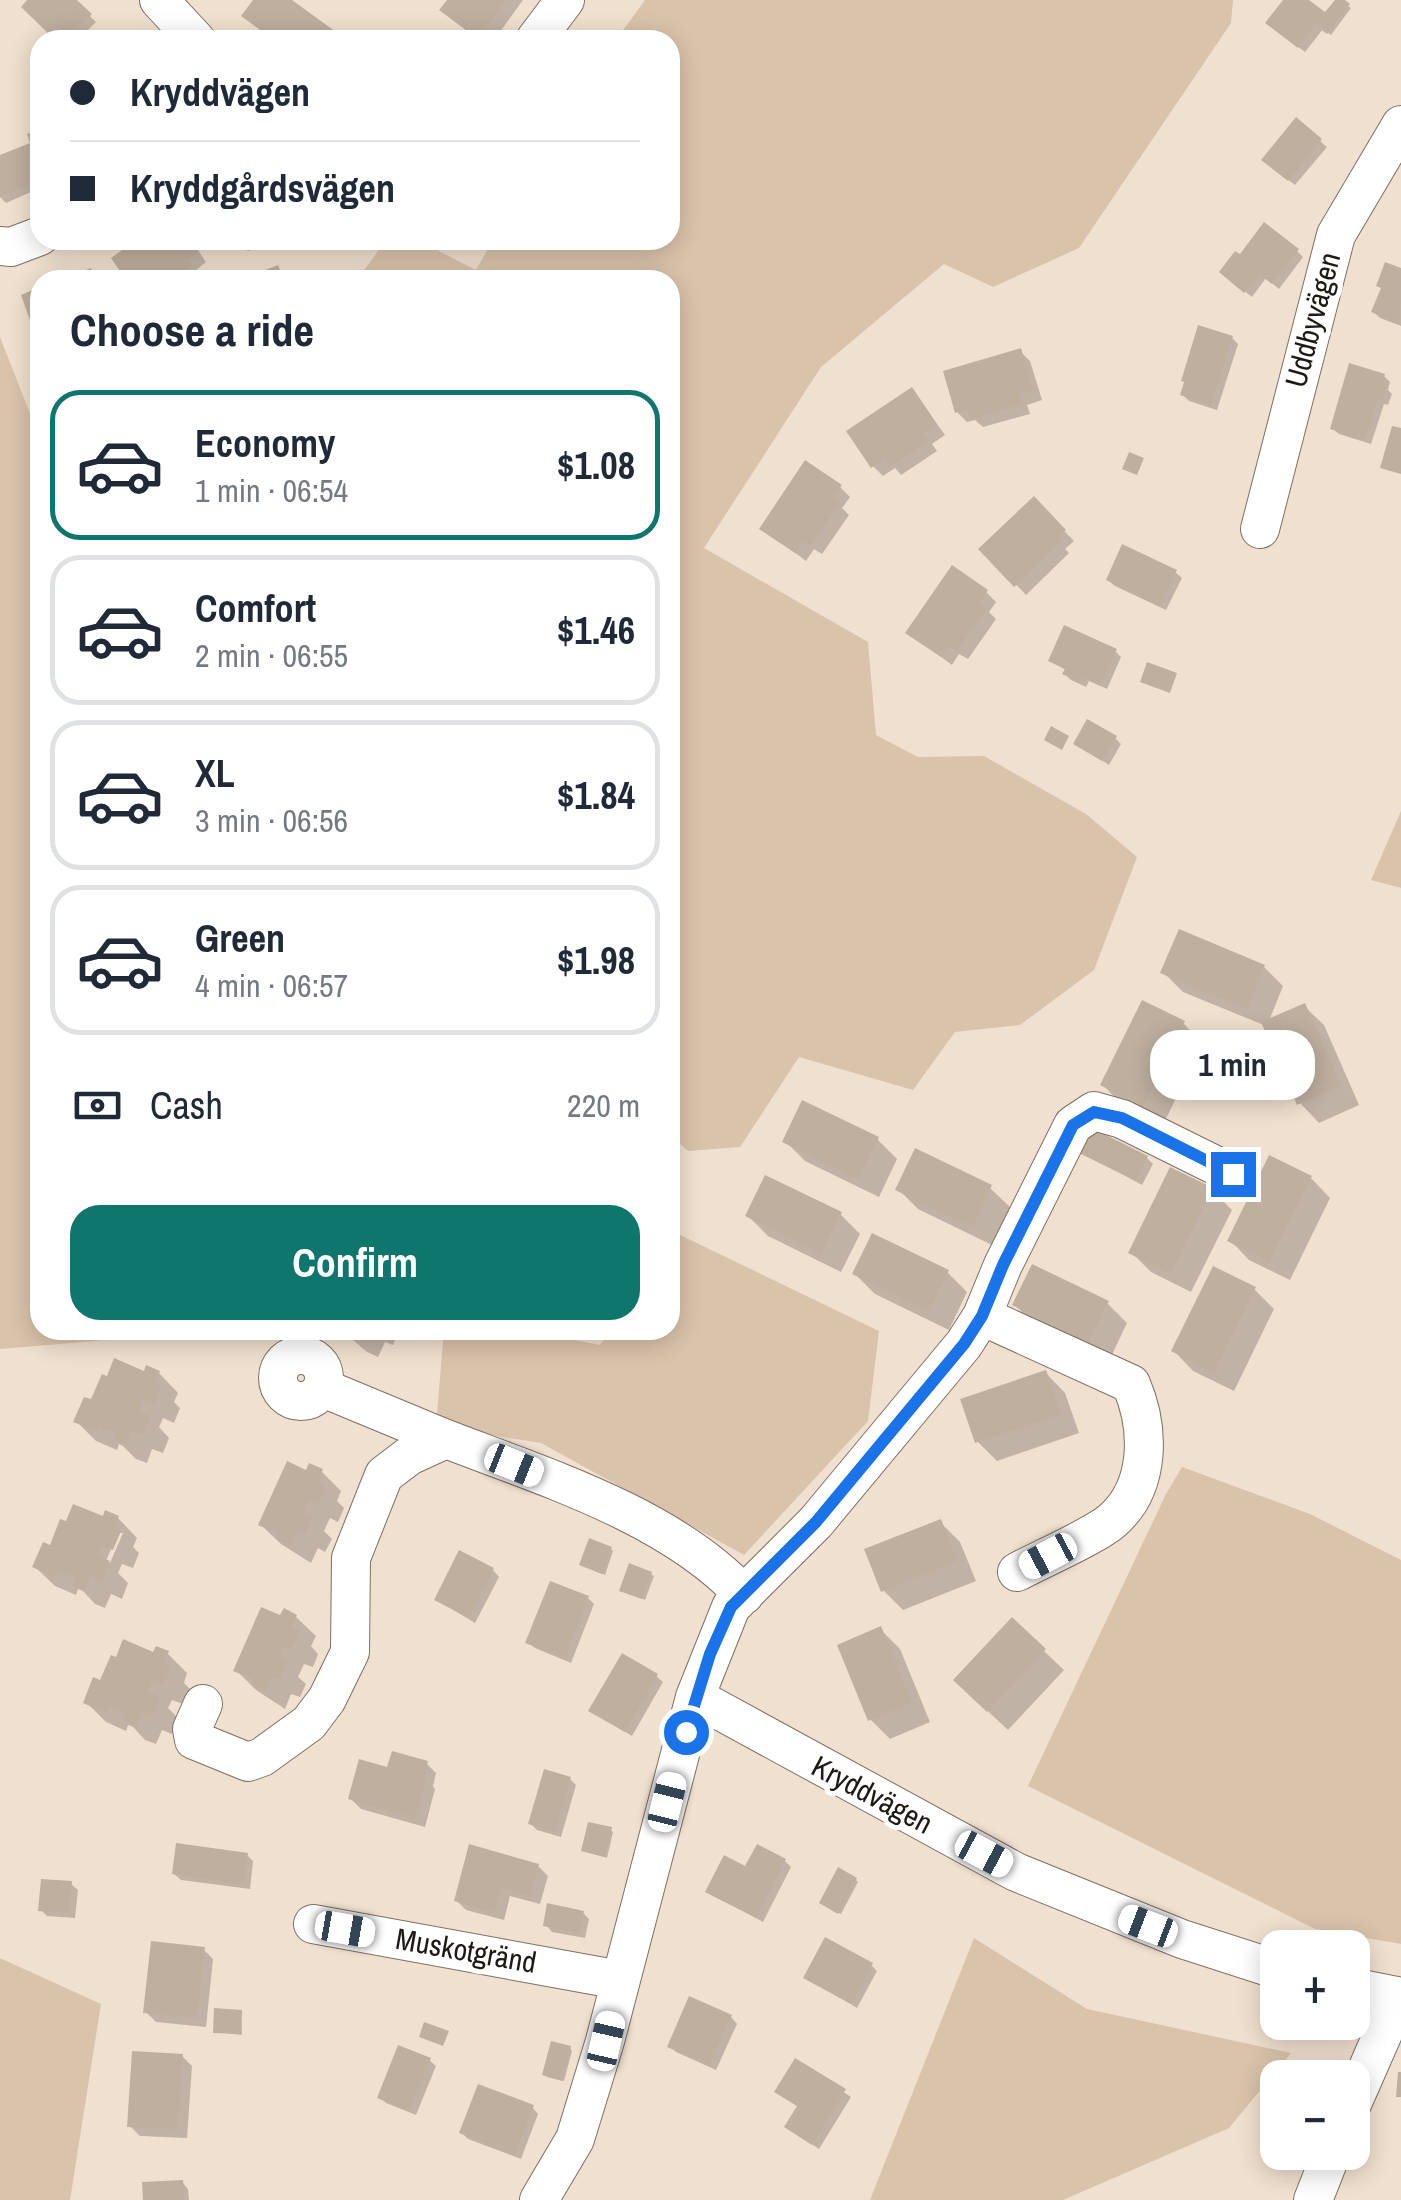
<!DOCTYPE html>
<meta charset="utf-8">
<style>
:root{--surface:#fff;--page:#f2f2f3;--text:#1f2937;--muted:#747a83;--line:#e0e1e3;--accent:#0f766e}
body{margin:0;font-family:"Archivo Narrow",sans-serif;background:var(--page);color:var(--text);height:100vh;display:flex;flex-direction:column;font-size:38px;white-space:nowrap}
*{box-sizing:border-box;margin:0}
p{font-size:32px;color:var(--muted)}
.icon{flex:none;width:55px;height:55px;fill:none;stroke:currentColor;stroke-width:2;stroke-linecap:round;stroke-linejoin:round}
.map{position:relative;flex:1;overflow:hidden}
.drawer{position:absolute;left:30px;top:270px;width:650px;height:1070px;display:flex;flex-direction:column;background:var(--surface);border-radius:30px;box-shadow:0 5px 25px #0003}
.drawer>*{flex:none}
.hud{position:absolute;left:30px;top:30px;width:650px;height:220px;border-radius:30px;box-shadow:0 5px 25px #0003;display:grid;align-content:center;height:220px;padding:0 40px;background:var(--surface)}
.controls{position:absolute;left:1260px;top:1930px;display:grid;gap:20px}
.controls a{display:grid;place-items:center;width:110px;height:110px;border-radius:20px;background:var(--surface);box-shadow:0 5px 25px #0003;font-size:50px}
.end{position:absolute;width:45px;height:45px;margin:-22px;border:12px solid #1a73e8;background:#fff;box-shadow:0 0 0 5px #fff}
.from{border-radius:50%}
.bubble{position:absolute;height:70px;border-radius:30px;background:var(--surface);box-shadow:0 5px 25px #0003;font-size:32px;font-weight:800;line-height:70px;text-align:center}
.car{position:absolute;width:30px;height:60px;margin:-30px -15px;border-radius:12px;box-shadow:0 0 8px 2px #0007;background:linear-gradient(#fff 24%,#345 0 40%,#fff 0 76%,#345 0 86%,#fff 0)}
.hud b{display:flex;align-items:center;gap:35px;height:95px;font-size:38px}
.hud b+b{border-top:2px solid var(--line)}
.hud i{width:25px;height:25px;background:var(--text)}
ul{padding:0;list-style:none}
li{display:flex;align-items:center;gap:30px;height:150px;margin:0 20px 15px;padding:0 20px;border:5px solid var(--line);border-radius:30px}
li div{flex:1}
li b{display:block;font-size:38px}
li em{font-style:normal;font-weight:800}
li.on{border-color:var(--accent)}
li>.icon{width:90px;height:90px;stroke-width:1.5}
h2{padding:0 40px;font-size:45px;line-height:120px}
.pay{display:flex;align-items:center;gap:25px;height:110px;padding:0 40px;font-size:38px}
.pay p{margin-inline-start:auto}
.cta{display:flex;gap:20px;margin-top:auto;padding:20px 40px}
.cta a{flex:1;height:115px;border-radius:30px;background:var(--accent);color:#fff;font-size:40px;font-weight:800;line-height:115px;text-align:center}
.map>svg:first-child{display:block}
.green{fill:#dac3ab}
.shadow{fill:#0003;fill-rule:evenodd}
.building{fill:#beaf9f}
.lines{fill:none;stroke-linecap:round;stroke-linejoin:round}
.minor-casing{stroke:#7f7062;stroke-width:40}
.minor{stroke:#fff;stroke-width:38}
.route{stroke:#1a73e8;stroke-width:12}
.labels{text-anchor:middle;stroke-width:10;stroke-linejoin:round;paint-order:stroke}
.street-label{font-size:30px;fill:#1e1913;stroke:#fff}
</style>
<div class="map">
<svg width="1401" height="2200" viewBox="0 0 1401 2200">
<rect width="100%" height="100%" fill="#f0e0cf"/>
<path class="green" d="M 645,0 L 1233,0 L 1231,23 L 1079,248 L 993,287 L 944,264 L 821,367 L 704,548 L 868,642 L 876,735 L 918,757 L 984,756 L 1086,814 L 1137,857 L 1094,970 L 1020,1025 L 955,1032 L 913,1090 L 799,1057 L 740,1147 L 688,1151 L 670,1135 L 670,280 L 357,280 L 386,240 L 417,240 L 476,270 L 493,240 L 670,240 L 670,40 L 616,40 Z
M 0,337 L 40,439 L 40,1330 L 204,1332 L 0,1349 Z
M 1401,811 L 1401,888 L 1371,880 Z
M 676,1233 L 879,1331 L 868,1421 L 744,1555 L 541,1443 L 436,1426 L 444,1330 L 525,1330 L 600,1345 L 611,1330 L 670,1330 L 670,1242 Z
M 1182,1467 L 1310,1514 L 1401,1560 L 1401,1944 L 1315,1929 L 1028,1786 L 1166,1494 Z
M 974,1938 L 1087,2009 L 1291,2053 L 1229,2128 L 1063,2200 L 870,2200 Z
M 0,1958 L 101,2004 L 70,2200 L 0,2200 Z"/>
<path class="shadow" d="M 30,0 L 73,0 L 96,22 L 78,40 L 58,40 Z
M 450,0 L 523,0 L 494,40 L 480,40 L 453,20 L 443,10 Z
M 1286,0 L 1305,0 L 1325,16 L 1338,0 L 1351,8 L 1331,35 L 1323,29 L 1305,52 L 1275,29 Z
M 40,131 L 40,188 L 6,203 L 0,197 L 0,158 L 30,146 Z
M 1320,141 L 1327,147 L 1295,185 L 1270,166 Z
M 140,240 L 191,240 L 206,262 L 196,270 L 200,277 L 196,280 L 130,280 Z
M 220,240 L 277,240 L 248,251 L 242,245 L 229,250 Z
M 1297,251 L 1303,257 L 1279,289 L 1266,278 L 1252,297 L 1228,278 L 1240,257 Z
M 1387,265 L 1401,271 L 1401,326 L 1380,318 L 1374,312 L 1383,289 Z
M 1232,338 L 1238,344 L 1217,410 L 1189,401 L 1183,395 Z
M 1020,351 L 1030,361 L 1042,400 L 1027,405 L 1030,414 L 983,427 L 975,420 L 967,422 L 957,412 Z
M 1384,376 L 1390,382 L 1388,390 L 1392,394 L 1388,405 L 1384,404 L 1371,444 L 1339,434 L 1332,428 Z
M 912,390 L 945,435 L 932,444 L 937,451 L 901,475 L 895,468 L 883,476 L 873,466 Z
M 840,487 L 850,497 L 842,508 L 849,515 L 822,554 L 814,549 L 806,561 L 762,528 Z
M 1034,500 L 1074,541 L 1065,549 L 1069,553 L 1026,595 L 982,549 Z
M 1175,572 L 1182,578 L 1166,610 L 1115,586 L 1108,580 Z
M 986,592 L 996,602 L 989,612 L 996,619 L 968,659 L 959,654 L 952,665 L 908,632 Z
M 1115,651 L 1121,657 L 1107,689 L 1089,681 L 1086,687 L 1071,680 L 1065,674 L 1067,671 L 1051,660 Z
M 1115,738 L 1121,744 L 1109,765 L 1076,744 Z
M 1264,967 L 1283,986 L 1269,1021 L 1304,1006 L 1324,1025 L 1359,1105 L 1319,1123 L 1300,1103 L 1266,1026 L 1183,992 L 1163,972 Z
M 1183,1023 L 1203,1043 L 1163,1125 L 1122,1105 L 1103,1085 Z
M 877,1139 L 897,1159 L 879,1197 L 805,1161 L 785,1141 Z
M 1082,1152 L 1147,1158 L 1153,1164 L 1142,1185 Z
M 1311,1178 L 1330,1198 L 1290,1280 L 1249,1260 L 1230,1240 Z
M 990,1188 L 1010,1207 L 992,1245 L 918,1209 L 898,1189 Z
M 1212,1190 L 1232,1210 L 1191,1292 L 1151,1272 L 1131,1252 Z
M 840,1214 L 860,1234 L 841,1272 L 768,1236 L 748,1216 Z
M 947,1272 L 967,1292 L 949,1330 L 875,1294 L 855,1274 Z
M 1254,1289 L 1274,1309 L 1234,1391 L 1193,1371 L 1174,1351 Z
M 1107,1303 L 1127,1323 L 1109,1361 L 1035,1325 L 1015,1305 Z
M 341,1330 L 397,1330 L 399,1332 L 393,1345 L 385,1342 L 378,1357 L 367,1352 Z
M 159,1373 L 178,1393 L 174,1402 L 180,1408 L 174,1423 L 163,1418 L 159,1427 L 169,1438 L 163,1453 L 152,1449 L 147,1463 L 136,1459 L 123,1446 L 119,1444 L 117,1450 L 96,1441 L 76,1421 L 92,1403 L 145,1374 Z
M 1046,1373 L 1065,1393 L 1079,1433 L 997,1461 L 977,1441 Z
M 321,1471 L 341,1491 L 337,1501 L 344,1508 L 338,1522 L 330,1518 L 324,1531 L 332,1539 L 325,1552 L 318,1548 L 311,1563 L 281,1544 L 261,1525 L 308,1473 Z
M 118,1518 L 137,1538 L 133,1547 L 139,1553 L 133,1568 L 122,1564 L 118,1573 L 128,1583 L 122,1599 L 111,1594 L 105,1608 L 95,1604 L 83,1591 L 78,1589 L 76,1595 L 55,1586 L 35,1567 L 51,1548 L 104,1520 ZM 118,1533 L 123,1533 L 110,1563 L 106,1561 Z
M 940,1522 L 960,1542 L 976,1581 L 903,1610 L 883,1590 Z
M 611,1549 L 613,1551 L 605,1575 L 582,1565 Z
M 493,1570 L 499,1577 L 475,1623 L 437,1600 Z
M 651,1574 L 654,1576 L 645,1600 L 624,1592 Z
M 588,1598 L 594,1604 L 571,1663 L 535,1648 L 528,1642 Z
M 296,1617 L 316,1636 L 311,1646 L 318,1654 L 313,1667 L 304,1664 L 298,1677 L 306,1684 L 300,1697 L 291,1694 L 285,1709 L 256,1690 L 236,1670 L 281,1619 Z
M 880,1629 L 900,1649 L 930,1722 L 890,1739 L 870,1719 Z
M 1044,1651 L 1064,1670 L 1008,1730 L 976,1700 Z
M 168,1654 L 187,1673 L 184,1683 L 190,1689 L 183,1704 L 172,1700 L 168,1708 L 179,1719 L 172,1734 L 162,1730 L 156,1744 L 145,1740 L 133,1727 L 128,1725 L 126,1731 L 106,1722 L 86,1702 L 101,1684 L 155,1655 Z
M 656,1676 L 663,1682 L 632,1736 L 592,1711 Z
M 426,1763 L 436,1773 L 433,1786 L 435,1789 L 425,1827 L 361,1809 L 351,1799 Z
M 570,1779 L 576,1785 L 561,1837 L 537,1830 L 531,1824 Z
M 610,1829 L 613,1832 L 607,1858 L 584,1851 Z
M 247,1855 L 253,1861 L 250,1889 L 181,1880 L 174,1874 Z
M 785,1861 L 791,1867 L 763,1922 L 708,1891 L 746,1869 Z
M 538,1866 L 548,1876 L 540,1904 L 510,1896 L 504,1920 L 466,1910 L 456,1900 Z
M 856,1880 L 858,1882 L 841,1914 L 824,1905 Z
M 71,1884 L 78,1890 L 75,1918 L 47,1916 L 41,1910 Z
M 583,1913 L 589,1919 L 585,1938 L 552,1932 L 546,1925 Z
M 203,1949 L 213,1959 L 206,2027 L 156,2022 L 146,2012 Z
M 871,1965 L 877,1971 L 857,2008 L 806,1977 Z
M 241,2012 L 242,2035 L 216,2032 Z
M 731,2017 L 737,2024 L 716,2070 L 676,2052 L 670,2046 Z
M 570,2048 L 572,2051 L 564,2081 L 547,2077 L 545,2074 Z
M 182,2056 L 192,2066 L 187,2138 L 140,2136 L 130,2126 Z
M 429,2060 L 436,2066 L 416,2115 L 386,2103 L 380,2097 Z
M 796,2061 L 851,2097 L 819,2149 L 787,2127 L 799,2107 L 783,2097 Z
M 532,2107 L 538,2114 L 521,2159 L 468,2139 L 462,2133 Z
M 182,2182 L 188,2189 L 189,2200 L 145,2200 Z"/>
<path class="building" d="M 27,0 L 77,0 L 92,14 L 66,40 L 55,40 L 21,7 Z
M 253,0 L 292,0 L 347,40 L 274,40 L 241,16 Z
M 447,0 L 506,0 L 478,39 L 439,10 Z
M 1283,0 L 1309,0 L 1325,12 L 1335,0 L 1345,0 L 1350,4 L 1327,34 L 1315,25 L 1298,48 L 1265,23 Z
M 1296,117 L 1322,139 L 1288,181 L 1261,160 Z
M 40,129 L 40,180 L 0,197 L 0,155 L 30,143 L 27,134 Z
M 1264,222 L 1299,249 L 1272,284 L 1259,274 L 1244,293 L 1219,272 L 1235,251 L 1240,254 Z
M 136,240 L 190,240 L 198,251 L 188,259 L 192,266 L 173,280 L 126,280 L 111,258 Z
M 1385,262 L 1401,268 L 1400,324 L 1371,312 L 1381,288 L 1376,286 Z
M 278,265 L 284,280 L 266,280 L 263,271 Z
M 91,268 L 95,280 L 61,280 Z
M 40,287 L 40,335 L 36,337 L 21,295 Z
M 1198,325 L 1233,336 L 1211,405 L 1180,395 L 1184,382 L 1181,381 Z
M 1021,348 L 1033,390 L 1019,395 L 1022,404 L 971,419 L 968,409 L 955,413 L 943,371 Z
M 1349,363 L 1385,374 L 1382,384 L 1387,386 L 1382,400 L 1378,399 L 1365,440 L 1330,429 Z
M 912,387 L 937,424 L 924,433 L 929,441 L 889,467 L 884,459 L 871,468 L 846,431 Z
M 1392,426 L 1401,428 L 1401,474 L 1380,468 Z
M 1129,452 L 1144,458 L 1137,475 L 1122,469 Z
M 805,460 L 842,485 L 832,498 L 840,503 L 811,546 L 803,541 L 795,553 L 759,529 Z
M 1034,496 L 1066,530 L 1057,538 L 1061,542 L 1014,587 L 978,549 Z
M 1122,544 L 1177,570 L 1160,606 L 1106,580 Z
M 952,565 L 988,590 L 980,602 L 987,608 L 957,651 L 949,646 L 941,657 L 905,633 Z
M 1064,625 L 1117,649 L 1100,685 L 1082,677 L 1080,682 L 1062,674 L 1065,669 L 1048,661 Z
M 1147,662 L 1177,673 L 1170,693 L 1140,682 Z
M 1087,719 L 1117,736 L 1102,761 L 1073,744 Z
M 1051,726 L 1069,736 L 1062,750 L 1044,740 Z
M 1179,929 L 1265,965 L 1247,1009 L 1160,973 Z
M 1142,1000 L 1185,1021 L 1143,1107 L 1100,1085 Z
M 1305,1003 L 1341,1085 L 1297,1105 L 1261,1022 Z
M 802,1100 L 879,1137 L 858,1179 L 782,1142 Z
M 1092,1128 L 1148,1156 L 1136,1181 L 1079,1153 Z
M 915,1148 L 992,1185 L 972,1227 L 895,1190 Z
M 1269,1155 L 1312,1176 L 1269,1262 L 1227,1241 Z
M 1170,1167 L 1213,1188 L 1171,1274 L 1128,1253 Z
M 765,1175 L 842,1212 L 821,1254 L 745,1216 Z
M 872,1233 L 949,1270 L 929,1312 L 852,1274 Z
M 1032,1264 L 1109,1301 L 1088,1343 L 1012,1305 Z
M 1213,1266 L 1256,1287 L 1214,1373 L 1171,1351 Z
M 339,1330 L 362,1330 L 358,1339 Z
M 114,1358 L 144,1371 L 146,1365 L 160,1371 L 155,1383 L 162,1386 L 154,1405 L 143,1400 L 139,1410 L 151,1416 L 143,1435 L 132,1431 L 127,1445 L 113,1439 L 116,1433 L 99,1426 L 97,1431 L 73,1422 L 84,1397 L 91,1399 L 102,1374 L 107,1376 Z
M 1046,1370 L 1061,1414 L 975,1443 L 960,1399 Z
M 287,1461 L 306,1470 L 309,1463 L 323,1469 L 317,1482 L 326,1486 L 318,1504 L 310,1500 L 304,1513 L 313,1517 L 305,1534 L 297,1530 L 290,1545 L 277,1539 L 279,1534 L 258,1525 Z
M 73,1504 L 103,1516 L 105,1510 L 119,1516 L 114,1528 L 121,1531 L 113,1550 L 102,1546 L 98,1556 L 110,1561 L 102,1581 L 91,1576 L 85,1590 L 73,1585 L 75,1578 L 58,1571 L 55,1577 L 32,1567 L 43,1542 L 50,1545 L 60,1519 L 66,1521 Z
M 941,1519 L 957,1561 L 881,1592 L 864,1549 Z
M 589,1538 L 612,1547 L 602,1574 L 579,1565 Z
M 459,1550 L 494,1568 L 469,1618 L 434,1600 Z
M 629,1563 L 652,1572 L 642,1599 L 619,1591 Z
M 550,1581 L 589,1596 L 565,1658 L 525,1643 Z
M 261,1607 L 280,1615 L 284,1608 L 297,1615 L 291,1628 L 300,1632 L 292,1649 L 284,1646 L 279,1658 L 287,1662 L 280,1679 L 271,1676 L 265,1691 L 251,1684 L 253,1679 L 233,1671 Z
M 1012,1617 L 1046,1649 L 987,1712 L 953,1680 Z
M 881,1626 L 912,1702 L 868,1721 L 837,1645 Z
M 123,1639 L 153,1652 L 156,1646 L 169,1651 L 164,1664 L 171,1667 L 163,1686 L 152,1681 L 148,1691 L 160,1697 L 152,1716 L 142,1712 L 136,1726 L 123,1720 L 125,1714 L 108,1707 L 106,1713 L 83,1703 L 93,1677 L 100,1680 L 111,1655 L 116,1657 Z
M 622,1653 L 658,1674 L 625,1732 L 588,1711 Z
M 392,1751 L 428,1761 L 424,1776 L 427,1777 L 415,1818 L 348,1799 L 359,1759 L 387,1767 Z
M 544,1769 L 571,1777 L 555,1832 L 528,1824 Z
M 588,1822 L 612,1827 L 605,1857 L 581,1851 Z
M 176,1843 L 248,1853 L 244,1884 L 172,1874 Z
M 469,1844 L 539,1864 L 530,1896 L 501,1888 L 494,1912 L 454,1901 Z
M 757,1844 L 786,1859 L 756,1918 L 705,1892 L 724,1855 L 745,1866 Z
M 838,1867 L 857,1878 L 838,1914 L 819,1903 Z
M 41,1879 L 72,1881 L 69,1913 L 38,1911 Z
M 547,1903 L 584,1911 L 579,1933 L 543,1926 Z
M 825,1937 L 873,1963 L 851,2004 L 803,1978 Z
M 151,1941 L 205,1947 L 197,2018 L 143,2013 Z
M 689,1996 L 732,2015 L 709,2065 L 667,2047 Z
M 214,2008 L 242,2010 L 241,2034 L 213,2033 Z
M 424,2022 L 449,2031 L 443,2046 L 419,2037 Z
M 551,2041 L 571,2046 L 562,2081 L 542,2075 Z
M 398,2045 L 431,2058 L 409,2111 L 377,2098 Z
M 132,2051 L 183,2054 L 178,2129 L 127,2127 Z
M 795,2058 L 846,2089 L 812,2145 L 784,2127 L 797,2106 L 774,2092 Z
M 1398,2072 L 1401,2072 L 1401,2097 L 1396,2097 Z
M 478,2084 L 534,2105 L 515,2155 L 459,2133 Z
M 183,2180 L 184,2200 L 143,2200 L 142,2182 Z"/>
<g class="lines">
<defs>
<path id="minor" d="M 159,0 L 196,40
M 535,40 L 565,0
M 0,246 L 11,247 L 40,236
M 1260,529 L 1336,235 L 1401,125
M 982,1316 L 1131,1384 C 1150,1428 1151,1486 1113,1520 C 1095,1536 1041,1559 1017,1572
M278 1378a23 23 0 1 1 46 0a23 23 0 1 1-46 0Z
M 323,1388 L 446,1439
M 695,1697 L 1016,1872 L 1182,1939 L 1278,1970
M 203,1704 L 192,1729 L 194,1740 L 248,1762 L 262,1757 L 309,1723 L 327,1699 L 350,1652 L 351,1558 L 384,1475 L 409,1456 L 446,1439 C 545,1477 671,1516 744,1595
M 313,1924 L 620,1980
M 1352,1987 L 1401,1997
M 1352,2104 L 1387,2024 L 1392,1996
M 539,2200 L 575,2139 L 605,2041 L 695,1697 L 731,1607 L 816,1522 L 964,1344 L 982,1316 L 1003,1265 L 1073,1125 L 1094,1111 L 1122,1119 L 1233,1174
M 1313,2200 L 1332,2152"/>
</defs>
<use href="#minor" class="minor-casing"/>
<use href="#minor" class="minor"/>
</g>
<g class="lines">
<path class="route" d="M 686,1732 L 710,1654 L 731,1607 L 816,1522 L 964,1344 L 982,1316 L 1003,1265 L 1073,1125 L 1094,1112 L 1122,1118 L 1233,1174"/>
</g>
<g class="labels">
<g class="street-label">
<text transform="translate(1313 320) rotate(-75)" y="10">Uddbyvägen</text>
<text transform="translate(872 1795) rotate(28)" y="10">Kryddvägen</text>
<text transform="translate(466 1951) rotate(10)" y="10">Muskotgränd</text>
</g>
</g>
</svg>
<div class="controls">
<a>+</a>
<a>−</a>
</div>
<i class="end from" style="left:686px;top:1732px"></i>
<i class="end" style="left:1233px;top:1174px"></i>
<div class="bubble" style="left:1150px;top:1030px;width:165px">1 min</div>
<i class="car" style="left:514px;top:1465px;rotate:112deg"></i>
<i class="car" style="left:1048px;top:1556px;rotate:242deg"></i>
<i class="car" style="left:667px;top:1802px;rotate:14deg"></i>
<i class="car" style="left:984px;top:1854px;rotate:118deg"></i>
<i class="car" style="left:1148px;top:1926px;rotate:291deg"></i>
<i class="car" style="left:345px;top:1929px;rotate:100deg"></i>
<i class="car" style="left:606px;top:2041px;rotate:13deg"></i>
<div class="hud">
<b><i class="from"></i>Kryddvägen</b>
<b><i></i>Kryddgårdsvägen</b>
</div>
<section class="drawer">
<h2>Choose a ride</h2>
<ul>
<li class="on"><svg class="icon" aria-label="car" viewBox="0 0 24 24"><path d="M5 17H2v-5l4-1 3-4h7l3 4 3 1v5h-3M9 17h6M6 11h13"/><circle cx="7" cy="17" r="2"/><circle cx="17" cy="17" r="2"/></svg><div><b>Economy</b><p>1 min · 06:54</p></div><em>$1.08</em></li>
<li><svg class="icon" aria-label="car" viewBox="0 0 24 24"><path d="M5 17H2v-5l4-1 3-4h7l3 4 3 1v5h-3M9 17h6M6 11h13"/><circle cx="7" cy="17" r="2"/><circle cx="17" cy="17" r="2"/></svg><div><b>Comfort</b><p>2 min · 06:55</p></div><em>$1.46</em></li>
<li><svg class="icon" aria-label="car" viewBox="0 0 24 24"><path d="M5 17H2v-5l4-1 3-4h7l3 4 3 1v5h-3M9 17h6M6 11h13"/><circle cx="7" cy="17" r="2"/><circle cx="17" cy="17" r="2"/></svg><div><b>XL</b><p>3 min · 06:56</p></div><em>$1.84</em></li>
<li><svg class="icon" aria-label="car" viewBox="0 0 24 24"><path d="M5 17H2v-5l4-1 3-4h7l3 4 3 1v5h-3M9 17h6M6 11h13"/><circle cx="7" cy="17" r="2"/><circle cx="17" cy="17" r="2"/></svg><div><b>Green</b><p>4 min · 06:57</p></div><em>$1.98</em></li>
</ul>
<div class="pay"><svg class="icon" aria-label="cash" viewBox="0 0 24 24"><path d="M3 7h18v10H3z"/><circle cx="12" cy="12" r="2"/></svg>Cash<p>220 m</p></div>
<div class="cta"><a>Confirm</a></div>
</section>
</div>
